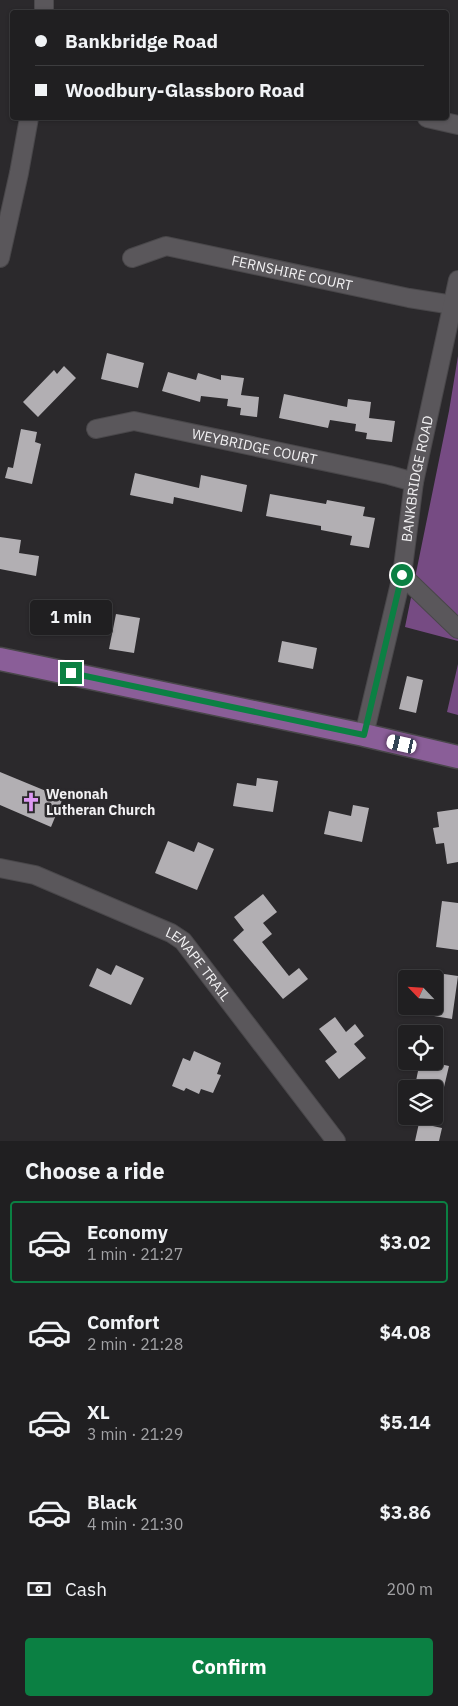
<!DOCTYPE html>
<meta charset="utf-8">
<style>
:root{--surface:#201f21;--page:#2d2c2e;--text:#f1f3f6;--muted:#a2a2a5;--line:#3d3d3f;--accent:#0b8043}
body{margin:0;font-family:"IBM Plex Sans",sans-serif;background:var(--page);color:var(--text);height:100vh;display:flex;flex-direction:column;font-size:19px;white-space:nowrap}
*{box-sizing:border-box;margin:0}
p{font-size:16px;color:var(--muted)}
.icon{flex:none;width:28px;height:28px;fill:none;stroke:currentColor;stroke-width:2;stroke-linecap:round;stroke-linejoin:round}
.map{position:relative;height:1141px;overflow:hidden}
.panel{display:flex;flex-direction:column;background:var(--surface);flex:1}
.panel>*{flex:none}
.hud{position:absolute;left:10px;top:10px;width:439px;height:110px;border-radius:5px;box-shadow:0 1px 4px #0004,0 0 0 1px var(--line);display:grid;align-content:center;height:110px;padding:0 25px;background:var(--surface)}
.needle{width:32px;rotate:295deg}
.controls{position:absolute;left:398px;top:970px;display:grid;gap:10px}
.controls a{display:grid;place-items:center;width:45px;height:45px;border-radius:5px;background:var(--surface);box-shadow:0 1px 4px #0004,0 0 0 1px var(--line);font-size:25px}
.end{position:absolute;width:22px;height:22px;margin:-11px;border:6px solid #0b8043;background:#fff;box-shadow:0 0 0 2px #fff}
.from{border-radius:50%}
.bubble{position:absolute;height:35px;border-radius:5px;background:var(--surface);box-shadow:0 1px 4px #0004,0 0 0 1px var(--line);font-size:16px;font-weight:700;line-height:35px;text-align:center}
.car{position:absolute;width:15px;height:30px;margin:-15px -8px;border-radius:6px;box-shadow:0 0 4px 1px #0007;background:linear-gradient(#fff 24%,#345 0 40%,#fff 0 76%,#345 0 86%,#fff 0)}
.hud b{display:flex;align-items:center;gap:18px;height:48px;font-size:19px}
.hud b+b{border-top:1px solid var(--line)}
.hud i{width:12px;height:12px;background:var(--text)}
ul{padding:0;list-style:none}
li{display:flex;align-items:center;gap:15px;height:82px;margin:0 10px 8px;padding:0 15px;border:2px solid transparent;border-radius:5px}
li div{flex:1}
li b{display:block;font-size:19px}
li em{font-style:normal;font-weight:700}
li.selected{border-color:var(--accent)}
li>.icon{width:45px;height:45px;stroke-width:1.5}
h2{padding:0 25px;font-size:22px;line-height:60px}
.pay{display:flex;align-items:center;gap:12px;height:55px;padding:0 25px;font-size:19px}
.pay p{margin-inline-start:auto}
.action{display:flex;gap:10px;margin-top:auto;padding:10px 25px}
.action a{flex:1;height:58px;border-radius:5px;background:var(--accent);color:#fff;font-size:20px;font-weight:700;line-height:58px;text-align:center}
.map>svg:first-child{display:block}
.forest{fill:#764b83}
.building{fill:#b2afb3}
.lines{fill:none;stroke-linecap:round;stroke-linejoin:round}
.minor-casing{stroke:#49474a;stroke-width:20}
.major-casing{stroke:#49474a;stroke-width:25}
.minor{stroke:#5a575b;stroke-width:18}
.major{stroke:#8a5e98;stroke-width:22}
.route{stroke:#0b8043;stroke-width:6}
.labels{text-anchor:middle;stroke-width:5;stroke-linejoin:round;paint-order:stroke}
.street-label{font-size:14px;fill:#f1f0f2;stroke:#2b292c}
.poi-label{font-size:14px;font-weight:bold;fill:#f1f0f2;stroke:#2b292c;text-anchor:start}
</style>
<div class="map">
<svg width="458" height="1141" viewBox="0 0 458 1141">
<rect width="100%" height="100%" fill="#2b292c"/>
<path class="forest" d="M 458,356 L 458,641 L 405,627 L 449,411 Z
M 458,664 L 458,715 L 447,712 Z"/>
<path class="building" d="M 107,353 L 144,363 L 138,388 L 101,379 Z
M 64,366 L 76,378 L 38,417 L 23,402 L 54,370 L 57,374 Z
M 168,372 L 196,380 L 198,373 L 221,380 L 221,375 L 244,378 L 241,395 L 259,397 L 257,417 L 240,415 L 241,408 L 227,406 L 228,399 L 201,396 L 200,402 L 162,391 Z
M 284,394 L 347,407 L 348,399 L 371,402 L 369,418 L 395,421 L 392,442 L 366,439 L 367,433 L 355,431 L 356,424 L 330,420 L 328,428 L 279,418 Z
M 21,429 L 37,432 L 35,442 L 41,444 L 32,484 L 5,478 L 8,467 L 13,468 Z
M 135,473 L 199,488 L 201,475 L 247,485 L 242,512 L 174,497 L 173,504 L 130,495 Z
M 270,494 L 326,504 L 327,500 L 365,507 L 363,516 L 375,518 L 369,548 L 350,545 L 352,536 L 321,530 L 321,526 L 266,516 Z
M 0,537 L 21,540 L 19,553 L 39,556 L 36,576 L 0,569 Z
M 116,614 L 140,618 L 134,653 L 109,649 Z
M 282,641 L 317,648 L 313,669 L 278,662 Z
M 407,676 L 423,680 L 416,713 L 399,709 Z
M 0,772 L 63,798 L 51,827 L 0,805 Z
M 257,778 L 278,781 L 273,812 L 233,806 L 237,783 L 256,786 Z
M 353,805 L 369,808 L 362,842 L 324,834 L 329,811 L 351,816 Z
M 458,809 L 458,862 L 447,864 L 444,843 L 436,844 L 433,828 L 439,827 L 437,812 Z
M 168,841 L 194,852 L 198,842 L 214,849 L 197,890 L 155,873 Z
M 263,894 L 277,912 L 263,923 L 272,934 L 262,942 L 289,976 L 299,968 L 308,979 L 283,999 L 233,940 L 244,930 L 234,917 Z
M 442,901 L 458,903 L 458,950 L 436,947 Z
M 116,965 L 144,978 L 131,1005 L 89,986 L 97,968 L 111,975 Z
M 444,974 L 458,976 L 452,1019 L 434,1016 L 434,981 L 443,982 Z
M 335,1017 L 346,1032 L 355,1024 L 364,1036 L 354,1044 L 366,1058 L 339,1079 L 325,1061 L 337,1052 L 319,1029 Z
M 194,1051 L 221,1063 L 217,1074 L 221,1075 L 213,1093 L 201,1089 L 199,1094 L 186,1088 L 184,1091 L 172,1086 L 183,1058 L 190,1061 Z
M 420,1061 L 435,1061 L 435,1063 L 449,1066 L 444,1087 L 416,1081 Z
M 419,1123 L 442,1128 L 439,1141 L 415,1141 Z"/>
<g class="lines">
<defs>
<g id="minor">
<path d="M 44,0 L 44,12"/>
<path d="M 427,118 L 458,125"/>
<path d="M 0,258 L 19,173 L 29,118"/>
<path id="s1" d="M 132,258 L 166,246 L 409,298 L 453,305"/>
<path id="s2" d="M 96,429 L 134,421 L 389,475 L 414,482"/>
<path d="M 402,575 L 458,629"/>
<path id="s3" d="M 364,735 L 402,575 L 414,482 L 458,280"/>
<path id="s4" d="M 0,868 L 35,875 L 171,933 L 183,941 L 336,1141"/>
</g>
<path id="major" d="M 0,659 L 364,735 L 458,757"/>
</defs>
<use href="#minor" class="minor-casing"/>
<use href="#major" class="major-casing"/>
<use href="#minor" class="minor"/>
<use href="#major" class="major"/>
</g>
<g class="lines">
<path class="route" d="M 71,673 L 364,735 L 402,575"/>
</g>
<defs>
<symbol id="church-bare" viewBox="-9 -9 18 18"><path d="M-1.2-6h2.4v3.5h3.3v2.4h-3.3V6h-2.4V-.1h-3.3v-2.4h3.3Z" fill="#dd99f3" stroke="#2b292c" stroke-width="2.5" paint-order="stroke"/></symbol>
</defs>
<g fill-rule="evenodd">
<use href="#church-bare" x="17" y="788" width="28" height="28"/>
</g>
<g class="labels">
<g class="street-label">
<text dy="5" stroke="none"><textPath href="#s1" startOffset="165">FERNSHIRE COURT</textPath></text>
<text dy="5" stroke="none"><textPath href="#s2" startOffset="162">WEYBRIDGE COURT</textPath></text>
<text dy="5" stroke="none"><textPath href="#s3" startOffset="262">BANKBRIDGE ROAD</textPath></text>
<text dy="5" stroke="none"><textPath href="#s4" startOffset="225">LENAPE TRAIL</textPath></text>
</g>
<g class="poi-label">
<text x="46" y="799">Wenonah<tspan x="46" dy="16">Lutheran Church</tspan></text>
</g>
</g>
</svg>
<div class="controls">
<a><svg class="needle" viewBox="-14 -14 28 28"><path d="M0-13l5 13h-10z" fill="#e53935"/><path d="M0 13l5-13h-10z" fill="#a2a2a5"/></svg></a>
<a><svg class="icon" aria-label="locate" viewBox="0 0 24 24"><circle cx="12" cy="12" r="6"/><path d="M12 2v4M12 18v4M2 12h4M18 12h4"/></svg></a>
<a><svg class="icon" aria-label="layers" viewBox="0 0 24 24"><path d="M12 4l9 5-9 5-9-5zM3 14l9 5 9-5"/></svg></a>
</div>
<i class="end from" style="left:402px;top:575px"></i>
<i class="end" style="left:71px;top:673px"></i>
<div class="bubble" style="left:30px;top:600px;width:82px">1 min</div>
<i class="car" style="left:402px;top:744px;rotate:283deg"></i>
<div class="hud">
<b><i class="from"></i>Bankbridge Road</b>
<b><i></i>Woodbury-Glassboro Road</b>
</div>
</div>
<section class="panel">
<h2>Choose a ride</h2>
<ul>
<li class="selected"><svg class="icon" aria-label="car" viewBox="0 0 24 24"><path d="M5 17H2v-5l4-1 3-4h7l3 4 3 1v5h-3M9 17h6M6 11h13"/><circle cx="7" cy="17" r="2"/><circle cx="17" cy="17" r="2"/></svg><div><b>Economy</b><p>1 min · 21:27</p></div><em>$3.02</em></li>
<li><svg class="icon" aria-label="car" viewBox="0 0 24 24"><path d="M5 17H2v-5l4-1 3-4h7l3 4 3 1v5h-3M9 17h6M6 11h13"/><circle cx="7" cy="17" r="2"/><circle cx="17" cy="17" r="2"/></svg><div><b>Comfort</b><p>2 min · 21:28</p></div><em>$4.08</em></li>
<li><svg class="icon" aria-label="car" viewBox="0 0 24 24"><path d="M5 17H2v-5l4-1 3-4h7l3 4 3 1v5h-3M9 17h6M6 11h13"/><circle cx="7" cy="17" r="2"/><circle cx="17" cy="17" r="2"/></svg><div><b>XL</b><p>3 min · 21:29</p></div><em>$5.14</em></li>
<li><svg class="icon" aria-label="car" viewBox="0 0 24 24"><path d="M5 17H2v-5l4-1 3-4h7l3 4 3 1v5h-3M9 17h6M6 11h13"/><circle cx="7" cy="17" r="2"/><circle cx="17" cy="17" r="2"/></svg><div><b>Black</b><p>4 min · 21:30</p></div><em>$3.86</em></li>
</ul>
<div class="pay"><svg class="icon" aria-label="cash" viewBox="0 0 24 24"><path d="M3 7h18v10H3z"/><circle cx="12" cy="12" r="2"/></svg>Cash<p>200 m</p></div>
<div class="action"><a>Confirm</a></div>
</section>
